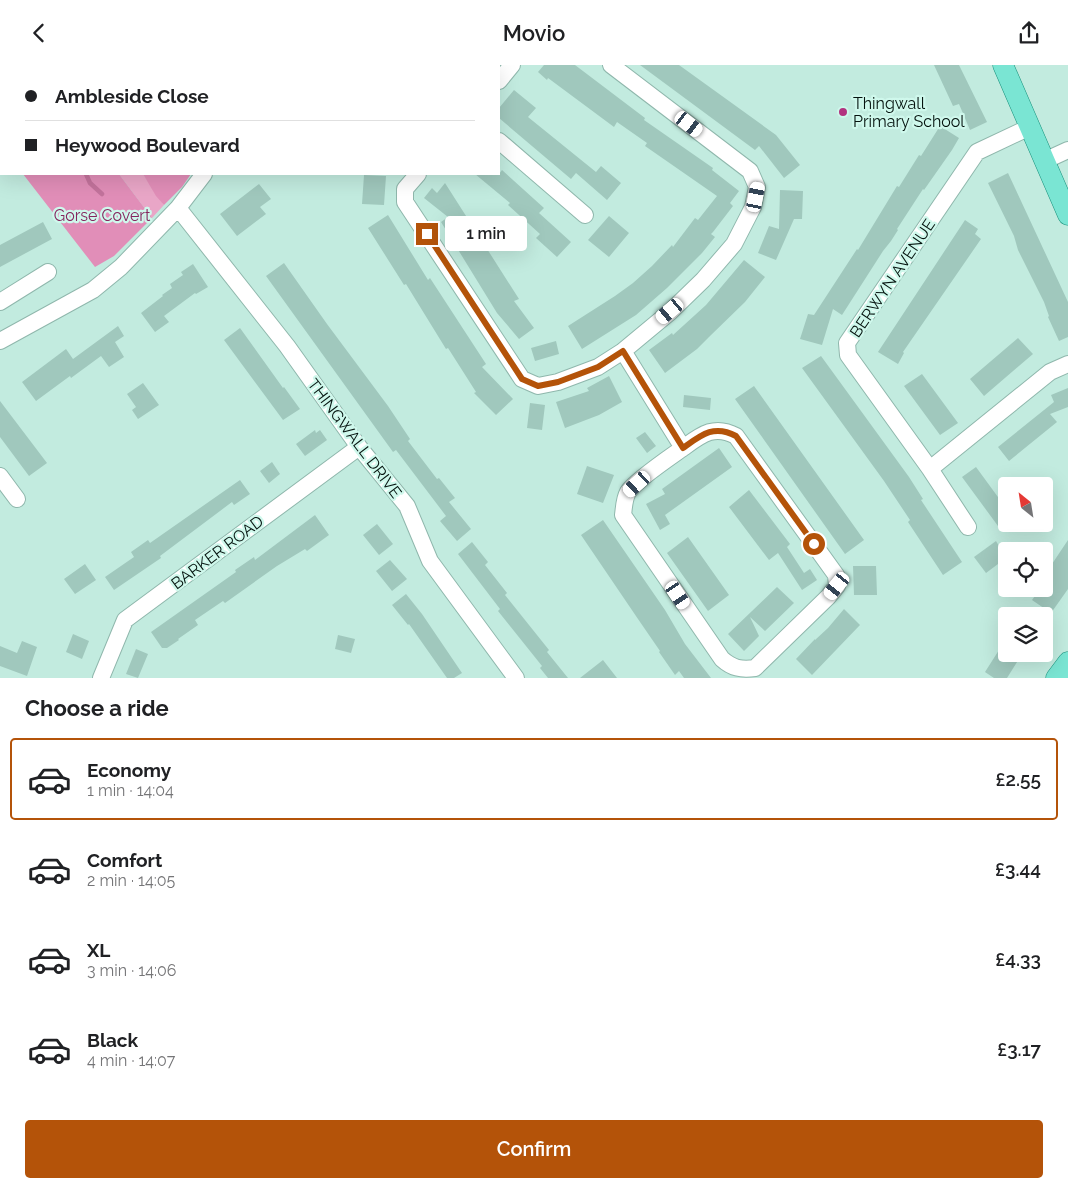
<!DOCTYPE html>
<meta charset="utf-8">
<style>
:root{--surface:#fff;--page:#f6f6f6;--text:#202124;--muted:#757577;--line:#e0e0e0;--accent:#b45309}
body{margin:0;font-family:Raleway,sans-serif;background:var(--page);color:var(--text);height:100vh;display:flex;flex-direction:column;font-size:19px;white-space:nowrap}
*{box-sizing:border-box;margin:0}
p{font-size:16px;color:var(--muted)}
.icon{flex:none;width:28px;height:28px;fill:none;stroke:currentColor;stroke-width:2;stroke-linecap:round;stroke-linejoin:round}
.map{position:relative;height:613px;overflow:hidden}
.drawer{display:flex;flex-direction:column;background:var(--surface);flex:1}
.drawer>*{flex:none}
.guide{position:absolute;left:0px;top:0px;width:500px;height:110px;box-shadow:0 5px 20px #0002;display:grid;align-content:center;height:110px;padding:0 25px;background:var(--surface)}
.needle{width:32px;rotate:330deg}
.controls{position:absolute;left:998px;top:412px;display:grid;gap:10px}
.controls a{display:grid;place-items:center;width:55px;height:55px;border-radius:5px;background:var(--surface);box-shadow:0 5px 20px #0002;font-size:25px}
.end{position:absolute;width:22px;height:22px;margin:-11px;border:6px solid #b45309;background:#fff;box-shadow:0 0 0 2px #fff}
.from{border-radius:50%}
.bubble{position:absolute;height:35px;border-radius:5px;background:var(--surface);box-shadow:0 5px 20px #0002;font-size:16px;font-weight:600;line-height:35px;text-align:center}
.car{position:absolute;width:15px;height:30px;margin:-15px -8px;border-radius:6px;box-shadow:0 0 4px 1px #0007;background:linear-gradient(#fff 24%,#345 0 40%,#fff 0 76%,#345 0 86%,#fff 0)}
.guide b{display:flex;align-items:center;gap:18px;height:48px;font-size:19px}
.guide b+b{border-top:1px solid var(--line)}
.guide i{width:12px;height:12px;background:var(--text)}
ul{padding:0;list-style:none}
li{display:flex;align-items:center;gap:15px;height:82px;margin:0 10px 8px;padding:0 15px;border:2px solid transparent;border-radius:5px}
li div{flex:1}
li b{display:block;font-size:19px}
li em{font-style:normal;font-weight:600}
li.selected{border-color:var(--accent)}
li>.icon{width:45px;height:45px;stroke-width:1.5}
h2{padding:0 25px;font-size:22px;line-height:60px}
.primary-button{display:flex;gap:10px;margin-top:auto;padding:10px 25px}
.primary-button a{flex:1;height:58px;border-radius:5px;background:var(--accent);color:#fff;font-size:20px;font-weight:600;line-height:58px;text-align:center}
header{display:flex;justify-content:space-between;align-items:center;height:65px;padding:0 25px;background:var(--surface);font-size:22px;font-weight:600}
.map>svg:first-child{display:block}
.green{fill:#e9a6c7}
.forest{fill:#e18eb8}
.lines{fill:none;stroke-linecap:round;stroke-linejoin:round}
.stream{stroke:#c3739c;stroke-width:4.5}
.building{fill:#a0c8bd}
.minor-casing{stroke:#8fb7ac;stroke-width:18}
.major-casing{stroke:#17907b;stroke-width:21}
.minor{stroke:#fff;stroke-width:16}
.major{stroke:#7ae5d3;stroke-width:20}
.route{stroke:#b45309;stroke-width:6}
.poi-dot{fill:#b2327f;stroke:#cff8ec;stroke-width:2}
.labels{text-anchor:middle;stroke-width:4.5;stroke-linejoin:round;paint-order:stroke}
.poi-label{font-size:16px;fill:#04120e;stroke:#cff8ec;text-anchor:start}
.park-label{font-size:16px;fill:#85255e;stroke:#cff8ec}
.street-label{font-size:16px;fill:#04120e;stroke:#cff8ec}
</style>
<header><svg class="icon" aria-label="back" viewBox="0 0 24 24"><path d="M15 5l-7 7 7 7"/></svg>Movio<svg class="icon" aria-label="share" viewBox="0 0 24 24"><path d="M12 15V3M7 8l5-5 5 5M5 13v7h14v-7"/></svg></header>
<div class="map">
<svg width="1068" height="613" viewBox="0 0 1068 613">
<rect width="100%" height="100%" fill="#c2ebdf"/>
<path class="green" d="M 119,109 L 143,109 L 164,140 L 152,153 Z"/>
<path class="forest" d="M 126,0 L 274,0 L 273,1 Z
M 23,109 L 119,109 L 152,153 L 114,191 L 95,202 Z
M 143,109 L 191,109 L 182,122 L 164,140 L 156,131 Z"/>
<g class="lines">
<path class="stream" d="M 0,24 L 1,25
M 86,109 L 90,118 L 102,129"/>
</g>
<path class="building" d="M 544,0 L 575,0 L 645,53 L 644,55 L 713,103 L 712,105 L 739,126 L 730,138 L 733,141 L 713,167 L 711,169 L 715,172 L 702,188 L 667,223 L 636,250 L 582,284 L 568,261 L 615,231 L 633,218 L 652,201 L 672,180 L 673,182 L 695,153 L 698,155 L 717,131 L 645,81 L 647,78 L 617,57 L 614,62 L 548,13 L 547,15 L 538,7 Z
M 640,0 L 679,0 L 776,70 L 800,100 L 784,113 L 759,81 L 755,85 Z
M 934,0 L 959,0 L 987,57 L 970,65 L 959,39 L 953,41 Z
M 514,25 L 536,43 L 528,52 L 596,107 L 601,101 L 621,118 L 607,135 L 576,108 L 571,114 L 499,53 L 499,43 Z
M 940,61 L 959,73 L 952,85 L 924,125 L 923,124 L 897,164 L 898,165 L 891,176 L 883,186 L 842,250 L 833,244 L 822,280 L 800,274 L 808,249 L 814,250 L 857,184 L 858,185 L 897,121 L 899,122 L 919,90 L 921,91 Z
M 502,105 L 544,143 L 539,148 L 571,177 L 557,192 L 536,173 L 540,169 L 508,140 L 510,138 L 475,109 L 499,109 Z
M 1008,108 L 1068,237 L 1068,272 L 1059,276 L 1048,252 L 1049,251 L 1044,237 L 1018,185 L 1014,171 L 988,118 Z
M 364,110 L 386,111 L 384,140 L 362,139 Z
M 445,118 L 519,234 L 514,236 L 534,263 L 519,274 L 497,248 L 441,157 L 448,152 L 424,133 L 432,123 L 437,128 Z
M 259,119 L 271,134 L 260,142 L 266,149 L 237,171 L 220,149 Z
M 780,125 L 803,126 L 802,154 L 794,154 L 776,195 L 758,188 L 769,161 L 779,164 Z
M 388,150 L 428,215 L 430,213 L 486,299 L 482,302 L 513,334 L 496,350 L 474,328 L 476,327 L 448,283 L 446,284 L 406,219 L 404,220 L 368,163 Z
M 609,151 L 629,168 L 609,192 L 588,175 Z
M 965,155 L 978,164 L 975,169 L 981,174 L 903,287 L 904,288 L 898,299 L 878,287 Z
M 43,157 L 52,174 L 0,202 L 0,180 Z
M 744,195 L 765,212 L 745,237 L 709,272 L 697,284 L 665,308 L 649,285 L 672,268 L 673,270 L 706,240 Z
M 284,198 L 327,259 L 388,341 L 410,374 L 408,376 L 437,414 L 439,413 L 455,433 L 449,437 L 471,464 L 457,476 L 440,456 L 446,451 L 396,385 L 393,387 L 266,211 Z
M 193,199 L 208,222 L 196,229 L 195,228 L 164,251 L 169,257 L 155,267 L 141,248 L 163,231 L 162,230 L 172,223 L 170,219 L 183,210 L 181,207 Z
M 118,261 L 124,271 L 115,277 L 124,292 L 109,302 L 101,291 L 71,313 L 70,311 L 36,336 L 22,317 L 66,284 L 73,294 Z
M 240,263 L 283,323 L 284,322 L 300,344 L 283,355 L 224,275 Z
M 1018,273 L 1033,289 L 984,331 L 970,314 Z
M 556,276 L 559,289 L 535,296 L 531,283 Z
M 821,291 L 909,412 L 923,434 L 921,435 L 962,497 L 943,510 L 908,457 L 910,455 L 884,416 L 802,303 Z
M 922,309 L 958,358 L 940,370 L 904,321 Z
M 609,311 L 622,337 L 599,350 L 565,363 L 556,337 L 589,326 L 587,323 Z
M 143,318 L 159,340 L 138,354 L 132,345 L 136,342 L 127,329 Z
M 754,321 L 864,475 L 845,489 L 735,334 Z
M 1068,323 L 1068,342 L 1050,349 L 1057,357 L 1009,396 L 998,382 L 1054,337 L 1051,330 Z
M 684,330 L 711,333 L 710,345 L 683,342 Z
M 0,336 L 47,398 L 29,411 L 0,372 Z
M 530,338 L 545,340 L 542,365 L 527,363 Z
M 315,365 L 316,368 L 320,365 L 327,375 L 305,391 L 296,379 Z
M 645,367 L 656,381 L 647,388 L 636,373 Z
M 719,383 L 732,402 L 665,450 L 670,459 L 660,465 L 646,439 L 665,429 L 662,424 Z
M 272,397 L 280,409 L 269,418 L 260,406 Z
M 587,401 L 614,410 L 603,438 L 577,429 Z
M 976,402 L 1006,443 L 1006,455 L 998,461 L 962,412 Z
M 240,415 L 250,429 L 234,440 L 232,437 L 160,491 L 161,493 L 114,525 L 105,512 L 134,492 L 131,487 L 148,475 L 150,478 Z
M 749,425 L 790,479 L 787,482 L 804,508 L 810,504 L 817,515 L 802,525 L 778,488 L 769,495 L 729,442 Z
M 315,450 L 329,470 L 307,486 L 305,484 L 277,501 L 225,538 L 223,536 L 195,555 L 198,560 L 178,574 L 179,575 L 167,583 L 162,583 L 151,567 L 236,507 L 235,505 L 254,492 L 255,495 Z
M 603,455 L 665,545 L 685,579 L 711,613 L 684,613 L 679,606 L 675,610 L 659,587 L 660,586 L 638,554 L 581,470 Z
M 377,459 L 393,479 L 379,490 L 363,470 Z
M 688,472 L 729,530 L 708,546 L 667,488 Z
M 1068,475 L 1068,524 L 1051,548 L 1032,535 L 1040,524 L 1044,524 L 1044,511 Z
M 996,476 L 1006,493 L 986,508 L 974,492 Z
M 472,477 L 488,497 L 485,500 L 507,528 L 505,530 L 549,585 L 547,587 L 568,613 L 548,613 L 540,603 L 542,601 L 498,546 L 500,544 L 458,489 Z
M 390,495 L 407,514 L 392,526 L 376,506 Z
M 85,499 L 96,515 L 75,529 L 64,514 Z
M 853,501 L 876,501 L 877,530 L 854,530 Z
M 777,522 L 794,538 L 765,566 L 750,552 L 759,571 L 744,586 L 728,569 Z
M 406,529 L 422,549 L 462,608 L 454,613 L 447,613 L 409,559 L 408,560 L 392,540 Z
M 844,544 L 860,560 L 812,610 L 796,594 L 815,574 L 815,575 L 828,563 Z
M 73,569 L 89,576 L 82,594 L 66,587 Z
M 338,570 L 355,574 L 351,588 L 335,584 Z
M 22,576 L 37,582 L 27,611 L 0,601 L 0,581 L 17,588 Z
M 136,584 L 148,589 L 138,613 L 126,609 Z
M 999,585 L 1006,589 L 1022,589 L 1007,613 L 994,613 L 985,607 Z
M 603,595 L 617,613 L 580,613 Z"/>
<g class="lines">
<defs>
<path id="minor" d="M 287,1 L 289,0
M 321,1 L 322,0
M 499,16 L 512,0
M 499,76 L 585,150
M 1044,96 L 1068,85
M 418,109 L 405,124 L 405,137 L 522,314 L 538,321 L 558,317 L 598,302 L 623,286 L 670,247 L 703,215 L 734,179 L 753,142 L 757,122 L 750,106 L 611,0
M 178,143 L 287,281 L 359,382 L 407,441 L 430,496 L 516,613
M 0,237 L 48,207
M 0,276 L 93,225 L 121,202 L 178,143 L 204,109
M 623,286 L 683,383 C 669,393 636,415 628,427 C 624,434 624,443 623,450 L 722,594 C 732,603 741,605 755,603 L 828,532 L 837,521 L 836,510 L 736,371 C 714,359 701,370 683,383
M 930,404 L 1050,307 L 1068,299
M 0,411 L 17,434
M 968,462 L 930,404 L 848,290 L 847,278 L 977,87 L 1030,62
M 101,613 L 125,555 L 359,382"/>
<path id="major" d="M 1003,0 L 1068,150
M 1056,613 L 1068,597"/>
</defs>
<use href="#minor" class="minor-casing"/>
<use href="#major" class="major-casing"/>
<use href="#minor" class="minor"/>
<use href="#major" class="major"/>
</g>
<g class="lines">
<path class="route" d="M 427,169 L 522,314 L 538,321 L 558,317 L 598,302 L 623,286 L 683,383 C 701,370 714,359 736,371 L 814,479"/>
</g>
<circle class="poi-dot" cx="843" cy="47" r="5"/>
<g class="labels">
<g class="poi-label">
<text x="853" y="44">Thingwall<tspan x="853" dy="18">Primary School</tspan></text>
</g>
<g class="park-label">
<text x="102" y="156">Gorse Covert</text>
</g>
<g class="street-label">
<text transform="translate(892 213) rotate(-56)" y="6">BERWYN AVENUE</text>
<text transform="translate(355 373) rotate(53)" y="6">THINGWALL DRIVE</text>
<text transform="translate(217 487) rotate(-37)" y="6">BARKER ROAD</text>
</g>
</g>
</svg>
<div class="controls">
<a><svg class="needle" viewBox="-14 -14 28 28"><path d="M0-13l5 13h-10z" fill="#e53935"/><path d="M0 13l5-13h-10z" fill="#757577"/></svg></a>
<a><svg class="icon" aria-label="locate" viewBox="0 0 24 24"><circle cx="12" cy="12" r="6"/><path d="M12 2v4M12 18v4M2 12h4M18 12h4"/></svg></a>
<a><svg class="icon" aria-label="layers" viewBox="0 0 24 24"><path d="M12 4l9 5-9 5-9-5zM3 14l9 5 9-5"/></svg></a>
</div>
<i class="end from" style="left:814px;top:479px"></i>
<i class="end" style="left:427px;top:169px"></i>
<div class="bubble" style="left:445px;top:151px;width:82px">1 min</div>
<i class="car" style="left:689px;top:59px;rotate:128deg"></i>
<i class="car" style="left:756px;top:132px;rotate:11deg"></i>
<i class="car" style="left:670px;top:246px;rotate:230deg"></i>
<i class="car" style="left:637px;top:419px;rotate:228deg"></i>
<i class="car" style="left:837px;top:521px;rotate:219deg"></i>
<i class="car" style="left:678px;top:530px;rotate:146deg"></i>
<div class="guide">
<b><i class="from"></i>Ambleside Close</b>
<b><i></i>Heywood Boulevard</b>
</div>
</div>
<section class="drawer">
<h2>Choose a ride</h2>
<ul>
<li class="selected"><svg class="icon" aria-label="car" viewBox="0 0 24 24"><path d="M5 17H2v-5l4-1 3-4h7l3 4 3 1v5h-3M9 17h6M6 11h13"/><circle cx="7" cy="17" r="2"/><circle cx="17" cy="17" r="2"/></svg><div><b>Economy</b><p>1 min · 14:04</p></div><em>£2.55</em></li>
<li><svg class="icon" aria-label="car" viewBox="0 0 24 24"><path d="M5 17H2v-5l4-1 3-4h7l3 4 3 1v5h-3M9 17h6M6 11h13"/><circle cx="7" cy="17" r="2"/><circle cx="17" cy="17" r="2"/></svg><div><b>Comfort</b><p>2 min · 14:05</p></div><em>£3.44</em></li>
<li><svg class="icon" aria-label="car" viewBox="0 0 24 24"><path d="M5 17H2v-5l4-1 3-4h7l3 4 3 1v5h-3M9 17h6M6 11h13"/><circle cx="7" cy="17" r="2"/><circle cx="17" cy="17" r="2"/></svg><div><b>XL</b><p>3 min · 14:06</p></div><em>£4.33</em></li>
<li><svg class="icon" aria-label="car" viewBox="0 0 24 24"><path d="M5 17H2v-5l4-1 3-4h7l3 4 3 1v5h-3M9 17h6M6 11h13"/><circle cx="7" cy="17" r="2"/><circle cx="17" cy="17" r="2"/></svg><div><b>Black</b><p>4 min · 14:07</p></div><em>£3.17</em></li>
</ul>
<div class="primary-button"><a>Confirm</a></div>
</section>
